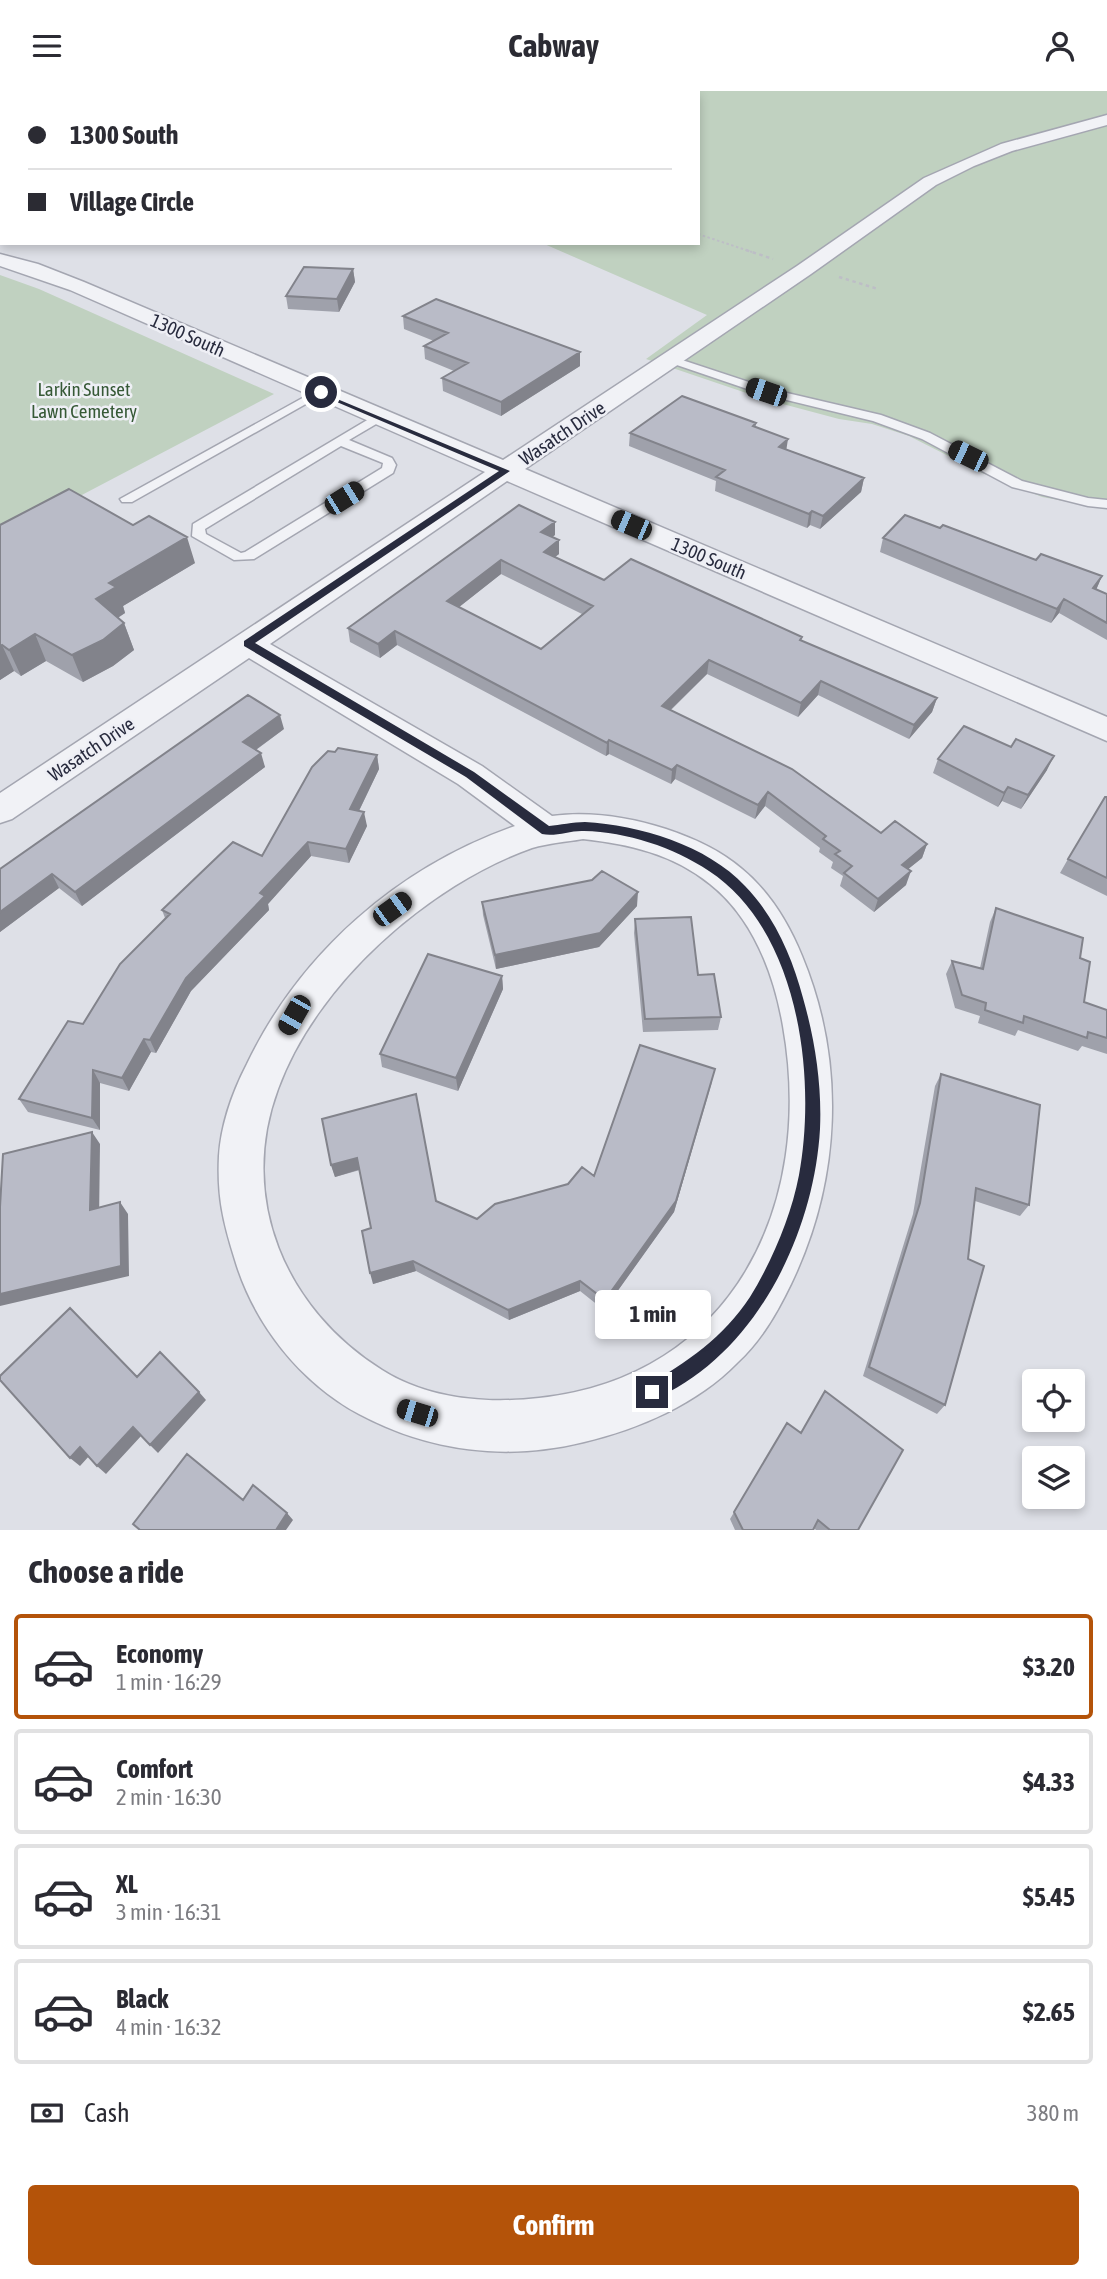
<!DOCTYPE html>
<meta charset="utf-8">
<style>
:root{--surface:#fff;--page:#f7f7f7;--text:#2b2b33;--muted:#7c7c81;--line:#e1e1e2;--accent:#b45309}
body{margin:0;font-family:"Asap Condensed",sans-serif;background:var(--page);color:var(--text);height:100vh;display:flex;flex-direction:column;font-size:26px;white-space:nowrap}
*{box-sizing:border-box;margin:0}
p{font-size:23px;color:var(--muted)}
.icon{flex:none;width:38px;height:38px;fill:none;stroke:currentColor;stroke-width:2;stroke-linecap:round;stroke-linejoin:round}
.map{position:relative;height:1439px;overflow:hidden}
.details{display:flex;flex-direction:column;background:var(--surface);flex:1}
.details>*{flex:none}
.hud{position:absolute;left:0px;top:0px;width:700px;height:154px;box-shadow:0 4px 10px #0003;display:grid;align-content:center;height:154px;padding:0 28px;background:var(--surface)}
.controls{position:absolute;left:1022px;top:1278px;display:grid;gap:14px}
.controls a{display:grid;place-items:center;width:63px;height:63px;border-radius:7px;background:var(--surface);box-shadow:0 4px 10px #0003;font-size:35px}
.end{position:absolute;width:32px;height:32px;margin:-16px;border:9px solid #282b3e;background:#fff;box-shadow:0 0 0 4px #fff}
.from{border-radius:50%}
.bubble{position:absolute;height:49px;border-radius:7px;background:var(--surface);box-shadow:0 4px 10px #0003;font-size:23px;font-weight:700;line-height:49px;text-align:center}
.car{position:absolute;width:21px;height:42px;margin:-21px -10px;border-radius:9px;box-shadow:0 0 5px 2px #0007;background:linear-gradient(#222 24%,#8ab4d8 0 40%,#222 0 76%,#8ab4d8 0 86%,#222 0)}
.hud b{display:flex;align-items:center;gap:24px;height:66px;font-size:26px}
.hud b+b{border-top:2px solid var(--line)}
.hud i{width:18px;height:18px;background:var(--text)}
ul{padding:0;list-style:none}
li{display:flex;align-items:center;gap:21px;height:105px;margin:0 14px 10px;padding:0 14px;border:4px solid var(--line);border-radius:7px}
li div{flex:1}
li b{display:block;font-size:26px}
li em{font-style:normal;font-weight:700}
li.active{border-color:var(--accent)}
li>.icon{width:63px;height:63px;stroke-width:1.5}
h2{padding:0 28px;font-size:32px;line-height:84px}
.pay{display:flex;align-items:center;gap:18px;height:77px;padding:0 28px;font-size:26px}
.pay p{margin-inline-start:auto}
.button{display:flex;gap:14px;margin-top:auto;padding:14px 28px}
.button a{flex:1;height:80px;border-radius:7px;background:var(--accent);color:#fff;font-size:28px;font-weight:700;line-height:80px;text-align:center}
header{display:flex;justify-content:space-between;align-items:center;height:91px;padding:0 28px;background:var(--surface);font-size:32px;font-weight:700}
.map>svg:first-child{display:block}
.green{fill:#c0d1c0}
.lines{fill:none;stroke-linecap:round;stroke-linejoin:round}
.service-casing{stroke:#a4a6b1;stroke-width:3}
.minor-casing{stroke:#a4a6b1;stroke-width:3}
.path-far1{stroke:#bdbec6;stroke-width:2;stroke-dasharray:2.5 2.5;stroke-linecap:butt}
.path{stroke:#bdbec6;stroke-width:2.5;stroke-dasharray:3.5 3.5;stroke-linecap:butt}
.service{fill:#f1f2f6;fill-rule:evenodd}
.minor{fill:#f1f2f6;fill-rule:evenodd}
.wall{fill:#9fa1ab;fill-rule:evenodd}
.shaded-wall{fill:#82838b}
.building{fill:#b9bbc7;stroke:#82838b;stroke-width:2;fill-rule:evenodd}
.route{fill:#282b3e}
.labels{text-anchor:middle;stroke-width:5;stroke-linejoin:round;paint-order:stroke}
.far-street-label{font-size:19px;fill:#282b3e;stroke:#eeeff5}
.far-park-label{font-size:19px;fill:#365936;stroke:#eeeff5}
</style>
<header><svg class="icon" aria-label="menu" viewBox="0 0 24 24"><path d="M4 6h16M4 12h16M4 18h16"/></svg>Cabway<svg class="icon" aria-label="person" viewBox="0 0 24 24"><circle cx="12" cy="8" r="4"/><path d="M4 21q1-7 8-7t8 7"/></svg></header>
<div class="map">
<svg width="1107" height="1439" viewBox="0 0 1107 1439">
<rect width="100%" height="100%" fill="#dee0e7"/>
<path class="green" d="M 136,0 L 1107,0 L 1107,418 L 1042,406 L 982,382 L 909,345 L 872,333 L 839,328 L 764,308 L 646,268 L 707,224 L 542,152 L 698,152 L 698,2 Z
M 0,184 L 39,198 L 274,303 L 0,447 Z"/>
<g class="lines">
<defs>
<path id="service" d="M 668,267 L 676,267 L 770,298 L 881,324 L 930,342 L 1022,390 L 1088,407 L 1107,409 L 1107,417 L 1088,415 L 1012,396 L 922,348 L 873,330 L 762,303 L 668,271 Z
M 317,299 L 327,301 L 132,411 L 122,411 L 120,408 Z
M 379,322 L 383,323 L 383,329 L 349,349 L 392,367 L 396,374 L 393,382 L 254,468 L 234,469 L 192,445 L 193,433 ZM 341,355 L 383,372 L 382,377 L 245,461 L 241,462 L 206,443 L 205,438 Z"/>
<path id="minor" d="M 1107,24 L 1107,34 L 1012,60 L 974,75 L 936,94 L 811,183 L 525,378 L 1107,626 L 1107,650 L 507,390 L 270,553 L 482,675 L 552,725 C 591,720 628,726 666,738 C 693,747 720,759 742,778 C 769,800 789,833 802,865 C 846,971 841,1089 791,1193 C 777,1222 761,1250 737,1272 C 697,1313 639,1338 584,1351 C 507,1370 430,1361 359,1323 C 300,1291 254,1233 235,1169 C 223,1131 217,1105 219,1065 C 221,1034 233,1000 247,973 C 300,862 398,776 515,735 L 458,693 L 249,567 L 12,728 L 0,732 L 0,702 L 485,381 L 70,199 L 0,175 L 0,163 L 38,173 L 84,191 L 503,369 L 797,175 L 924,87 L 1001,53 ZM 583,748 C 629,753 673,763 710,793 C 753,827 774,883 783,935 C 815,1114 733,1286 539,1307 C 486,1313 428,1308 382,1279 C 286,1219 237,1108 278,998 C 316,893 428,794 532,757 C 549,752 566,751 583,748 Z"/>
</defs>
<use href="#service" class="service-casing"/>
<use href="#minor" class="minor-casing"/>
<path class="path-far1" d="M 698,143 L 752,161"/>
<path class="path" d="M 746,159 L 773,168
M 839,186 L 878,198"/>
<use href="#service" class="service"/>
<use href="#minor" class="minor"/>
</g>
<path class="wall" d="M 353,178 L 355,191 L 339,221 L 288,218 L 286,205 Z
M 403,225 L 580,275 L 501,325 L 443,300 L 442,287 L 454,280 L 425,268 L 424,255 L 434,250 L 404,238 Z
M 756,332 L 756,336 L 786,358 L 864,387 L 861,401 L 820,438 L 810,434 L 807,437 L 715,400 L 716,390 L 629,355 L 630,342 Z
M 0,434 L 195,472 L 123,515 L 125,522 L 118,527 L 124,532 L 134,559 L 113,575 L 83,591 L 46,570 L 21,585 L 14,580 L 0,589 Z
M 940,437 L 1036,469 L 1102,485 L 1096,499 L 1107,503 L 1107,549 L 1059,522 L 1051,532 L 880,461 L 883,447 Z
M 555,444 L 552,446 L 559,449 L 559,463 L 555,466 L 604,489 L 802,550 L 937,607 L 932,621 L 909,648 L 818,604 L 798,626 L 707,583 L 670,620 L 881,742 L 927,753 L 922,767 L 908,778 L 906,794 L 874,821 L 840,795 L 843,785 L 831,777 L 833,771 L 819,761 L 820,757 L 765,715 L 755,728 L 675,688 L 671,693 L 609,663 L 606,665 L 397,554 L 380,567 L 350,551 L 348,537 ZM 501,483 L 582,523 L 541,558 L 459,516 Z
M 284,638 L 256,659 L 265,676 L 82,815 L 59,797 L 0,841 L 0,778 Z
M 335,661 L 377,664 L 379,678 L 359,720 L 367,735 L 349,772 L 311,765 L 268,813 L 269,819 L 191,900 L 156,962 L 151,961 L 129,1000 L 100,992 L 100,1039 L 28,1021 L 19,1008 L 83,933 L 165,827 L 162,819 L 262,765 Z
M 938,668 L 1047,679 L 1021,718 L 1002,710 L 998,716 L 933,682 Z
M 1107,706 L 1107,805 L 1060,782 L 1068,768 Z
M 482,811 L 637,815 L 599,856 L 496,878 L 483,824 Z
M 996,817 L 1084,911 L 1107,919 L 1107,963 L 1082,955 L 1078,960 L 1018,939 L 1015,945 L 978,932 L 980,925 L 955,917 L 946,883 L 952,870 L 980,877 L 990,831 Z
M 635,828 L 698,884 L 721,926 L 718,939 L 643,941 L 634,842 Z
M 502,885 L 503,898 L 458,1000 L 382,976 L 380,963 Z
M 941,983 L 1029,1114 L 1020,1125 L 975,1110 L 945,1314 L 937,1323 L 863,1285 L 913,1123 L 935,995 Z
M 712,991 L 674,1121 L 604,1219 L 580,1200 L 509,1229 L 416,1180 L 373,1193 L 371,1137 L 360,1079 L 335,1086 L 331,1074 L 322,1028 L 436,1110 L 477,1128 L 568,1093 L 594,1085 Z
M 787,1332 L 858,1439 L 816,1439 L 814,1437 L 813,1439 L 735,1439 L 730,1428 Z"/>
<path class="shaded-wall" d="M 353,178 L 355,191 L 339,221 L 337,208 Z
M 580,261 L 580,275 L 501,325 L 501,311 Z
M 788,348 L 786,361 L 779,356 Z
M 864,387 L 861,401 L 820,438 L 823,425 Z
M 812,420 L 810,434 L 807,437 L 809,423 Z
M 555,431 L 555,444 L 541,455 L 541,441 Z
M 187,446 L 195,472 L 123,515 L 125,522 L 106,534 L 96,508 L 109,492 Z
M 559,449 L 559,463 L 544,474 L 544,461 Z
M 501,469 L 501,483 L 449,524 L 447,510 Z
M 1102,485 L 1096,499 L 1093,497 Z
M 1064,508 L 1059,522 L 1051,532 L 1057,518 Z
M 124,532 L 134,559 L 113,575 L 83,591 L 72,564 Z
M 395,540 L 397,554 L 380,567 L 378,553 Z
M 35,543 L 46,570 L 21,585 L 9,559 Z
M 2,554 L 14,580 L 0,589 L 0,555 Z
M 709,569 L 707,583 L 660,629 L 662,615 Z
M 821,590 L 818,604 L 798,626 L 801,612 Z
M 937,607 L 932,621 L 909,648 L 914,634 Z
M 280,624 L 284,638 L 247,665 L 243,651 Z
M 609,649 L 609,663 L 606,665 L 607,652 Z
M 261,662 L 265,676 L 82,815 L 75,801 Z
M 377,664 L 379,678 L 353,732 L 350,718 Z
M 1054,665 L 1047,679 L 1021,718 L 1028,704 Z
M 677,674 L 675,688 L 671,693 L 672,679 Z
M 1008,696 L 1002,710 L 998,716 L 1004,702 Z
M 768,701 L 765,715 L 755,728 L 758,714 Z
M 364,721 L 367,735 L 349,772 L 346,758 Z
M 308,751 L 311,765 L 268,813 L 269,819 L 191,900 L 156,962 L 150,949 L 186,887 L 260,802 Z
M 927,753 L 922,767 L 897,787 L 902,774 Z
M 911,780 L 906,794 L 874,821 L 878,808 Z
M 52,783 L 59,797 L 0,841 L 0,821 Z
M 638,801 L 637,815 L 599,856 L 496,878 L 495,864 Z
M 502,885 L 503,898 L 458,1000 L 456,987 Z
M 144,948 L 151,961 L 129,1000 L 122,987 Z
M 715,978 L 674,1121 L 604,1219 L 605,1209 Z
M 93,979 L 100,992 L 100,1039 L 92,1027 Z
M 92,1041 L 100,1053 L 99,1130 L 90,1119 Z
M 357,1067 L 361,1078 L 335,1086 L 331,1074 Z
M 120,1111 L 128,1123 L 129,1185 L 0,1215 L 0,1203 Z
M 413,1170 L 416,1180 L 373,1193 L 370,1182 Z
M 580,1190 L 580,1200 L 509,1229 L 508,1219 Z
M 199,1301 L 206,1309 L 158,1362 L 150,1354 Z
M 133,1336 L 142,1344 L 106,1383 L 97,1375 Z
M 80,1356 L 90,1364 L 80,1375 L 70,1367 Z
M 287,1422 L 293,1429 L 286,1439 L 276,1439 Z"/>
<path class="building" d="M 304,176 L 353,178 L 337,208 L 286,205 Z
M 436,208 L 580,261 L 501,311 L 442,287 L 468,272 L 424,255 L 448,242 L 403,225 Z
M 682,305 L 756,332 L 753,335 L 788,348 L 779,356 L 864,387 L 823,425 L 812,420 L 809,423 L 716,386 L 725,379 L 630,342 Z
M 69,398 L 133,434 L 149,425 L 187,446 L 109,492 L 116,496 L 96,508 L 124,532 L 103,549 L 72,564 L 35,543 L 9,559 L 2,554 L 0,555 L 0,434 Z
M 519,414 L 555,431 L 541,441 L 559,449 L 544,461 L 604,489 L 631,468 L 802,546 L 800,549 L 937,607 L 914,634 L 821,590 L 801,612 L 709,569 L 662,615 L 792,678 L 881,742 L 895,730 L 927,753 L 902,774 L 911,780 L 878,808 L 844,782 L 852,775 L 835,763 L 840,760 L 823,748 L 826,745 L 768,701 L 758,714 L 677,674 L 672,679 L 609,649 L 607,652 L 395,540 L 378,553 L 348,537 ZM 501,469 L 593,515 L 541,558 L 447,510 Z
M 905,424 L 940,437 L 943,434 L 1036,469 L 1041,463 L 1102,485 L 1093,497 L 1107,503 L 1107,532 L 1064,508 L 1057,518 L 883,447 Z
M 248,604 L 280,624 L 243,651 L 261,662 L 75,801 L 52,783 L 0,821 L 0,778 Z
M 964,635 L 1011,656 L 1016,648 L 1054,665 L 1028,704 L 1008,696 L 1004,702 L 938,668 Z
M 338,657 L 377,664 L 350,718 L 364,721 L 346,758 L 308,751 L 260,802 L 265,805 L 186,887 L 150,949 L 144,948 L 122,987 L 93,979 L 92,1027 L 19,1008 L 68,930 L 83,933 L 120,873 L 170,823 L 162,819 L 233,751 L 262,765 L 312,676 L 328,660 L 335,661 Z
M 1105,706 L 1107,706 L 1107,787 L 1068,768 Z
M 602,780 L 638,801 L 600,842 L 495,864 L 482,811 L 592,789 Z
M 996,817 L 1083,847 L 1080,867 L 1090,871 L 1084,911 L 1107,919 L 1107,947 L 1088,941 L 1087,947 L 1024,925 L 1023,932 L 985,919 L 986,912 L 962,904 L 952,870 L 983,878 Z
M 691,826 L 698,884 L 714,883 L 721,926 L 645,928 L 635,828 Z
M 428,863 L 502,885 L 456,987 L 380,963 Z
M 640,954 L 715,978 L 676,1110 L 605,1209 L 580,1190 L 508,1219 L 413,1170 L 370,1182 L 362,1140 L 371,1137 L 357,1067 L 331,1074 L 322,1028 L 416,1003 L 436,1110 L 477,1128 L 495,1113 L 568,1093 L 582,1076 L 594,1085 Z
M 941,983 L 1040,1014 L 1029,1114 L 976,1097 L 968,1168 L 984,1175 L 945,1314 L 869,1276 L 920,1112 Z
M 92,1041 L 90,1119 L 120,1111 L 121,1175 L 0,1203 L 0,1116 L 3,1063 Z
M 70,1217 L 137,1286 L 160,1261 L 199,1301 L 150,1354 L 133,1336 L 97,1375 L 80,1356 L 70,1367 L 0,1289 L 0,1285 Z
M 825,1300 L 903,1359 L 858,1439 L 830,1439 L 818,1429 L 813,1439 L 743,1439 L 734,1421 L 787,1332 L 801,1342 Z
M 187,1363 L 243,1409 L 253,1394 L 287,1422 L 276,1439 L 140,1439 L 133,1433 Z"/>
<path class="route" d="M 318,300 L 510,380 L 255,552 L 474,681 L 549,735 C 560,734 573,731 585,731 C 639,734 707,754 745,795 C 775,826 792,866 803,907 C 815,949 822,994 820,1038 C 814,1144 754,1267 652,1309 L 646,1307 L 644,1301 L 646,1295 C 686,1272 724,1246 750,1206 C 772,1170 791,1126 799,1084 C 817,986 799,839 709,780 C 673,756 627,741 584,740 C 571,739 556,746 542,743 L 466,686 L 244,555 L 244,550 L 499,380 L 318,303 Z"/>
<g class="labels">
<g class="far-street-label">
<text transform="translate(188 244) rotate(24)" y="7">1300 South</text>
<text transform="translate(562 342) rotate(-34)" y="7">Wasatch Drive</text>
<text transform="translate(709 467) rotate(23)" y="7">1300 South</text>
<text transform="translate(91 658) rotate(-34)" y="7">Wasatch Drive</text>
</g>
<g class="far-park-label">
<text x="84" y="305">Larkin Sunset<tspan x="84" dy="22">Lawn Cemetery</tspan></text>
</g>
</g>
</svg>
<div class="controls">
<a><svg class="icon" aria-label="locate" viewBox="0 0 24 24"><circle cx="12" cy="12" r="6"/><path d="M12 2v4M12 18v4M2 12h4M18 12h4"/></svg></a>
<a><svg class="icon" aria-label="layers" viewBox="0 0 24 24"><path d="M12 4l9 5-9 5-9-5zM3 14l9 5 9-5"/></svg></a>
</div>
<i class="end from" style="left:321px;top:301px"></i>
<i class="end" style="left:652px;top:1301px"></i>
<div class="bubble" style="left:595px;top:1199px;width:116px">1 min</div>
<i class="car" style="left:766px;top:301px;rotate:289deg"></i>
<i class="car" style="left:968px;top:365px;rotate:296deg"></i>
<i class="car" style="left:344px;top:407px;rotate:58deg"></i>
<i class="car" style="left:631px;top:434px;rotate:293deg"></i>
<i class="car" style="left:392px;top:818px;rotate:54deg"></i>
<i class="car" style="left:294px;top:924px;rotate:210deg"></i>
<i class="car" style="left:417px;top:1322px;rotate:287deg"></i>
<div class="hud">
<b><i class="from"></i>1300 South</b>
<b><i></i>Village Circle</b>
</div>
</div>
<section class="details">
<h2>Choose a ride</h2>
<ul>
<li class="active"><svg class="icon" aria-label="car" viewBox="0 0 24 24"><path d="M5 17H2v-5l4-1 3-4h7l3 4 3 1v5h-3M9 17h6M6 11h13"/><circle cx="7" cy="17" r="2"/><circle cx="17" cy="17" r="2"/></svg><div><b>Economy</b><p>1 min · 16:29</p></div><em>$3.20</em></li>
<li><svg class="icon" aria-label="car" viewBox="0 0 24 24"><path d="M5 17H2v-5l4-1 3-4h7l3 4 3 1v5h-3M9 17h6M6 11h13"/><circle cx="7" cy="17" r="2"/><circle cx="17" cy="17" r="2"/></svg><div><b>Comfort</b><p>2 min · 16:30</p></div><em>$4.33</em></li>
<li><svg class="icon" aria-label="car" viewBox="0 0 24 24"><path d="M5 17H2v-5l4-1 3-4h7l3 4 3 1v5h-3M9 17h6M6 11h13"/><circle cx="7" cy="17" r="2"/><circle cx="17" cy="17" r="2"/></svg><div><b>XL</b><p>3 min · 16:31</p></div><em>$5.45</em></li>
<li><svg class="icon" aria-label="car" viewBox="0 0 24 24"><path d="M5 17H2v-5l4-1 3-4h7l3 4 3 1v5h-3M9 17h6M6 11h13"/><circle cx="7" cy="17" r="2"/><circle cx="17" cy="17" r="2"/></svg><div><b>Black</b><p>4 min · 16:32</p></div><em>$2.65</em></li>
</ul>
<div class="pay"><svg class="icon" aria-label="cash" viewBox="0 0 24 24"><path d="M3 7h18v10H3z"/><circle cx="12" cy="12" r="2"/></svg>Cash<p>380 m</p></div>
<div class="button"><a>Confirm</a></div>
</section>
